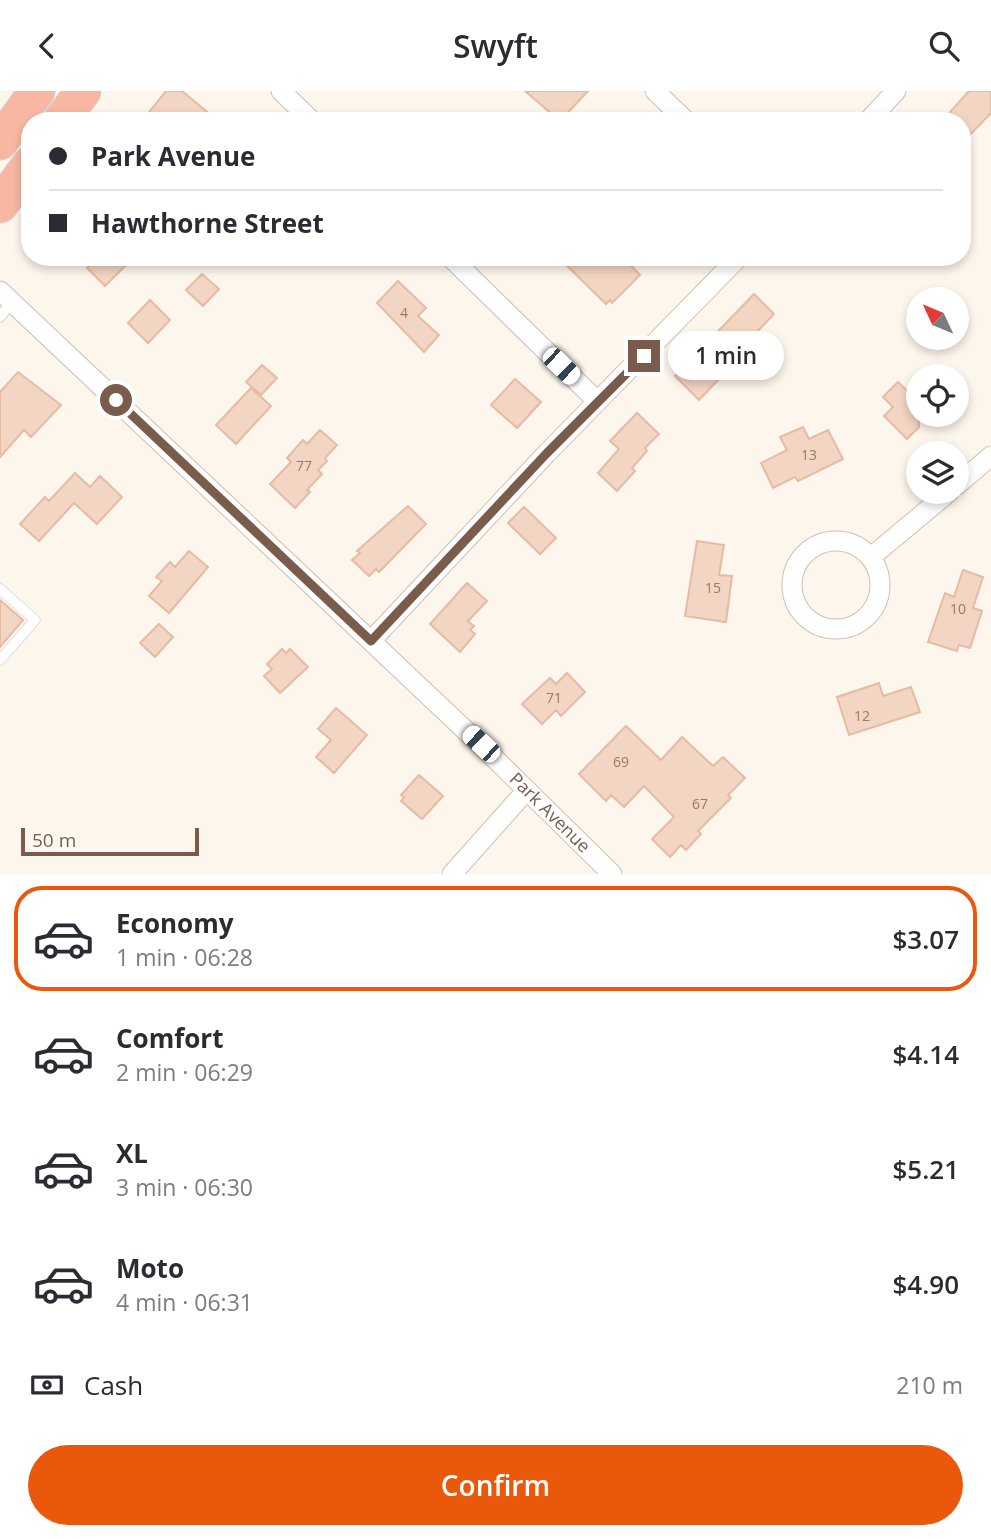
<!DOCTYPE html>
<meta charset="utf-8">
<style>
:root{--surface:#fff;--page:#f2f2f3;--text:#2b2b33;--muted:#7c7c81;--line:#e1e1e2;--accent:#ea580c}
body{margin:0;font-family:"Open Sans",sans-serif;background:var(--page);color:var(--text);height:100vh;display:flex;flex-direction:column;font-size:26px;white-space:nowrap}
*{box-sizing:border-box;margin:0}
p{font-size:23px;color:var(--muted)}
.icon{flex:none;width:38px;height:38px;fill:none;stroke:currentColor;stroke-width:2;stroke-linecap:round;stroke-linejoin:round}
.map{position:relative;height:783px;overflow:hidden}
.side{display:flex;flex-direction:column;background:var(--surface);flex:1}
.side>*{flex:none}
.top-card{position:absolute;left:21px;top:21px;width:950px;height:154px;border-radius:28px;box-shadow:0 4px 10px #0003;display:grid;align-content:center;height:154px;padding:0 28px;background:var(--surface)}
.needle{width:46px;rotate:314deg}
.buttons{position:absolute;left:906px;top:196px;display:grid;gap:14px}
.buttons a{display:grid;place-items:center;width:63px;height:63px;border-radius:50%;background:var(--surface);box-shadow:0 4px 10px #0003;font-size:35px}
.scale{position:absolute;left:21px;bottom:18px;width:178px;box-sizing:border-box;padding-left:7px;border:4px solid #7a5c4d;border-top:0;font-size:19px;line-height:24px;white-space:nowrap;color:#7a5c4d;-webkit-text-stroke:5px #fffaf3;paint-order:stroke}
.end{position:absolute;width:32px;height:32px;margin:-16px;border:9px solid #7a5c4d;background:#fff;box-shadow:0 0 0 4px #fff}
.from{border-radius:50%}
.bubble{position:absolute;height:49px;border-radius:24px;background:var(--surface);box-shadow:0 4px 10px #0003;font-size:23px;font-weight:600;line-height:49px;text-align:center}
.car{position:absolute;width:21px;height:42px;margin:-21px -10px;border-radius:9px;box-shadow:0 0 5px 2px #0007;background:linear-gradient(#fff 24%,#345 0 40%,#fff 0 76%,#345 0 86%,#fff 0)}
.top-card b{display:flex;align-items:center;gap:24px;height:66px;font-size:26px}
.top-card b+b{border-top:2px solid var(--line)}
.top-card i{width:18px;height:18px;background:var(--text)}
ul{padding:12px 0 0;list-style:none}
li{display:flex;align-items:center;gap:21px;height:105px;margin:0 14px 10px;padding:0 14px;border:4px solid transparent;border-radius:28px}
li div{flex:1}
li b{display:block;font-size:26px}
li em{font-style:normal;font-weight:600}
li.current{border-color:var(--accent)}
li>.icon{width:63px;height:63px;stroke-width:1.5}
.pay{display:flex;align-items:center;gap:18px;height:77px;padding:0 28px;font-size:26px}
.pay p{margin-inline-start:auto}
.cta{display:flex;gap:14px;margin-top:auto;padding:14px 28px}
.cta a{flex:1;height:80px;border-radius:42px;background:var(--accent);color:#fff;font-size:28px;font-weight:600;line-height:80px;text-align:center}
header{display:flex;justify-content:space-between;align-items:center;height:91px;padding:0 28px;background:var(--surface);font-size:32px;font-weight:600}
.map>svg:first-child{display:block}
.building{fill:#f3d5c3;stroke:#e6bba3;stroke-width:2}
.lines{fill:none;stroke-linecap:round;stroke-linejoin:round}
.lane-casing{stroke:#d1beb0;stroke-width:11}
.street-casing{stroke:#d1beb0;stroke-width:21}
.highway-casing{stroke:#dad1cd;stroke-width:37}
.lane{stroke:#fff;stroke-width:10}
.street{stroke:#fff;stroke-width:19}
.highway{stroke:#f7b7a3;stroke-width:35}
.route{stroke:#7a5c4d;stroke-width:9}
.labels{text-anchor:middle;stroke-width:6;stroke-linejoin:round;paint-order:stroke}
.number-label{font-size:14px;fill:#987a6a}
.street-label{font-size:18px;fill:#7a5c4d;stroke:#fffaf3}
</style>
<header><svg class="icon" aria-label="back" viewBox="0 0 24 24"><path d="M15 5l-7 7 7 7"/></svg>Swyft<svg class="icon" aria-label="search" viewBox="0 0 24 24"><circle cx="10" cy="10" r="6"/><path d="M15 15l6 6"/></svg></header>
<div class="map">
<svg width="991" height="783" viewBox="0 0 991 783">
<rect width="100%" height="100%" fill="#fdf6ec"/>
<path class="building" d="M 166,0 L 182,0 L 218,30 L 142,30 Z
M 525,0 L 588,0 L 560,30 Z
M 969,0 L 991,0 L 991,22 L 962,52 L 962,30 L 942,30 Z
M 98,166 L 134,166 L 105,195 L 87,177 Z
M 558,166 L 623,166 L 640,184 L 612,212 L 610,209 L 606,213 Z
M 202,183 L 219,198 L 203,215 L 186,199 Z
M 398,190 L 426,217 L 418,225 L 439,244 L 424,261 L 377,212 Z
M 754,203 L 774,223 L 752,246 L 775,267 L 761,283 L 741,265 L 699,309 L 675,285 Z
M 150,209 L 170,229 L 148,252 L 128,232 Z
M 262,274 L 277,287 L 261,304 L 246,291 Z
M 18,281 L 61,314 L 31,346 L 24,339 L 0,366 L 0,301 Z
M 515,288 L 541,311 L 517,337 L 491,314 Z
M 898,291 L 909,302 L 919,293 L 919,336 L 907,348 L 884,325 L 893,316 L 883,306 Z
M 251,297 L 271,315 L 236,353 L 216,334 Z
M 637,322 L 659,343 L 645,357 L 647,360 L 632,377 L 635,380 L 617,400 L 598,382 L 619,358 L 610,350 Z
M 803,336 L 809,348 L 828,339 L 843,368 L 798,390 L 795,386 L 773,397 L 761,372 L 787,359 L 780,346 Z
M 320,339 L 337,354 L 325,367 L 327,370 L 318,379 L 322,383 L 307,399 L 310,401 L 295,417 L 270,393 L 291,371 L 287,367 L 303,349 L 307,353 Z
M 75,382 L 90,396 L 100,385 L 122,406 L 97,433 L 74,412 L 39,450 L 20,433 L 45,406 L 49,410 Z
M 408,415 L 426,433 L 379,481 L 376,478 L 369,485 L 352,469 L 360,462 L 357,460 Z
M 524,416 L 556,447 L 540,463 L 508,432 Z
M 697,450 L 724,454 L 719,484 L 732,485 L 726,531 L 685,525 Z
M 189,460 L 208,476 L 169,522 L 149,505 L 162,490 L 156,486 L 170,471 L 175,476 Z
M 963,479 L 983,486 L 973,517 L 982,520 L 970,557 L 959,554 L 957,560 L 928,551 L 945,502 L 954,506 Z
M 467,492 L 487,510 L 468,530 L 474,535 L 470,539 L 475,543 L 460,561 L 430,533 Z
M 0,509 L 23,529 L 0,556 Z
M 159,533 L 173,546 L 155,566 L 140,552 Z
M 282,558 L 286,562 L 290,558 L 308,576 L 280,602 L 264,585 L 272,578 L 267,573 Z
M 567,582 L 585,601 L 561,625 L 556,619 L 542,633 L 522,613 L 550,587 L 556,593 Z
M 879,592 L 883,605 L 911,596 L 920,621 L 849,644 L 837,606 Z
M 336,617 L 367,644 L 334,682 L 316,666 L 331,649 L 318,638 Z
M 626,635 L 661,669 L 682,646 L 713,675 L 723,666 L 745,687 L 728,704 L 731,707 L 698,740 L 701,743 L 686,759 L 681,754 L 670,766 L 652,748 L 674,726 L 644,695 L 624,716 L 611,704 L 606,710 L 579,683 Z
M 419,684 L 443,705 L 422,728 L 401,710 L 404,706 L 401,704 Z"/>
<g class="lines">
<defs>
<path id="lane" d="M 0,226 L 12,211
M 0,498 L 35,529 L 0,569"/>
<g id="street">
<path d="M 281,0 L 312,30"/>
<path d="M 655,0 L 686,30"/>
<path d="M 868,30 L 896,0"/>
<path d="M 450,166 L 597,310"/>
<path id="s1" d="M 0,200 L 481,654 L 612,783"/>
<path d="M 957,394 L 991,365"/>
<circle cx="836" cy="494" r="44"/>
<path d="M 871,466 L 949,401"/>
<path d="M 371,550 L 547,362 L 739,166"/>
<path d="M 452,783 L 527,699"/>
</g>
<path id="highway" d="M 61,30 L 83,0
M 0,51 L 37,0
M 0,114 L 30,73"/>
</defs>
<use href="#lane" class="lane-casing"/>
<use href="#street" class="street-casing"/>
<use href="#highway" class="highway-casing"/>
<use href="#lane" class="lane"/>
<use href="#street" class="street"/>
<use href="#highway" class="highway"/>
</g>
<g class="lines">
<path class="route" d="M 116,309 L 371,550 L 547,362 L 644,265"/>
</g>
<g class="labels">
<g class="number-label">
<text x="404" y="227">4</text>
<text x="809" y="369">13</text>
<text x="304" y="380">77</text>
<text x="713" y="502">15</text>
<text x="958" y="523">10</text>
<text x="554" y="612">71</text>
<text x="862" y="630">12</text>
<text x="621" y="676">69</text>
<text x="700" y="718">67</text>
</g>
<g class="street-label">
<text dy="6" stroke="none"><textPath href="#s1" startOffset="758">Park Avenue</textPath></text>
</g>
</g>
</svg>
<div class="buttons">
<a><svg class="needle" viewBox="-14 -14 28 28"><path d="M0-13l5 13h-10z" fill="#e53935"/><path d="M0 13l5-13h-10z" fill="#7c7c81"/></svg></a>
<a><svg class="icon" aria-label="locate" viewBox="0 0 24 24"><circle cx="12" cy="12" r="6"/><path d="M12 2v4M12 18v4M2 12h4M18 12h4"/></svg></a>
<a><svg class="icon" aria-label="layers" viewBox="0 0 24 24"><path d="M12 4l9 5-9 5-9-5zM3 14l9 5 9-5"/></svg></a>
</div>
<div class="scale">50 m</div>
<i class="end from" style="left:116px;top:309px"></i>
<i class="end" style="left:644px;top:265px"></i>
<div class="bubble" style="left:668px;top:240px;width:116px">1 min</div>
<i class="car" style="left:561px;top:275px;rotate:134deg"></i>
<i class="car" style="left:481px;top:653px;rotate:313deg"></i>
<div class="top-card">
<b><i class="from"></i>Park Avenue</b>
<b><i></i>Hawthorne Street</b>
</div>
</div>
<section class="side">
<ul>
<li class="current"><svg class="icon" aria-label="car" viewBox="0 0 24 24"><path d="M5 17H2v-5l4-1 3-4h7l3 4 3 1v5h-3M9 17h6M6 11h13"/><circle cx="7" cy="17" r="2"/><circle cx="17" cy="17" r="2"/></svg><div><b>Economy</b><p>1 min · 06:28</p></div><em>$3.07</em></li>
<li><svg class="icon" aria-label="car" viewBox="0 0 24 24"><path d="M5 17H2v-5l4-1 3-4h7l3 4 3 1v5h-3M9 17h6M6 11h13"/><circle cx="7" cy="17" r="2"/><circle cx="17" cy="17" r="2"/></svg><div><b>Comfort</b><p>2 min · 06:29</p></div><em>$4.14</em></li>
<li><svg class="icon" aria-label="car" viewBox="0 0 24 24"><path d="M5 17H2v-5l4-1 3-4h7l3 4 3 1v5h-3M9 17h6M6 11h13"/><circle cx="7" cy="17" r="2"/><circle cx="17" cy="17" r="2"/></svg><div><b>XL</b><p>3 min · 06:30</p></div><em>$5.21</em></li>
<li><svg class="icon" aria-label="car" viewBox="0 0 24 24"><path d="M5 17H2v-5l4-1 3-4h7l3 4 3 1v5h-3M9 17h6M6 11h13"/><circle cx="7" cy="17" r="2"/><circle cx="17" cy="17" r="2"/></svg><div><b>Moto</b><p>4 min · 06:31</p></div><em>$4.90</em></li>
</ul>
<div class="pay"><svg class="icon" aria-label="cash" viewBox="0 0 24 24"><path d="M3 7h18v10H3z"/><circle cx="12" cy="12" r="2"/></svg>Cash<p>210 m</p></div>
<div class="cta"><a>Confirm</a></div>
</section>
